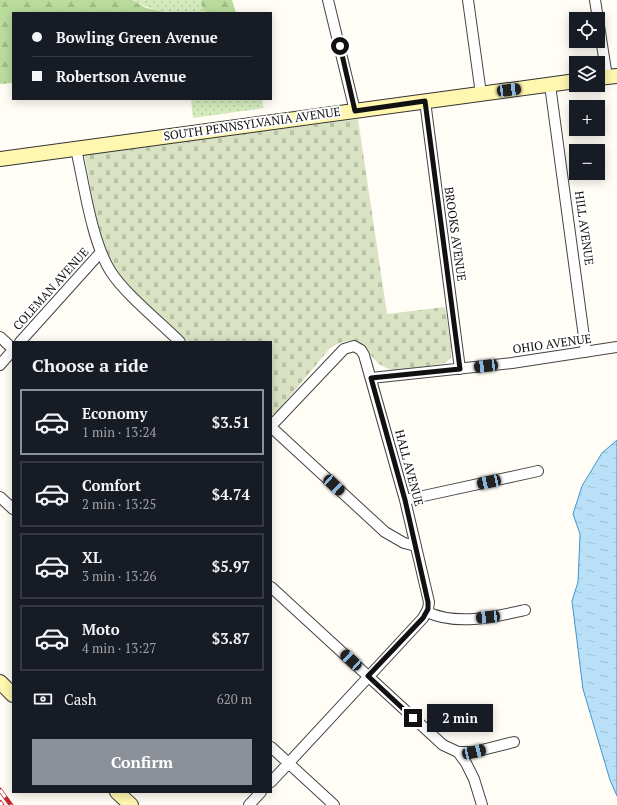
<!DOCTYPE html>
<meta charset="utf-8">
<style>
:root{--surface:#171b24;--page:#242831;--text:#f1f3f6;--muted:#9ea1a6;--line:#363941;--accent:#8c9099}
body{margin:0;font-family:"PT Serif",serif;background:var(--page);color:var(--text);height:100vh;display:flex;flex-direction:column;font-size:15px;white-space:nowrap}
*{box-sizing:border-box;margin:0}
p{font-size:13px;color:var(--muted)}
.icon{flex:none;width:22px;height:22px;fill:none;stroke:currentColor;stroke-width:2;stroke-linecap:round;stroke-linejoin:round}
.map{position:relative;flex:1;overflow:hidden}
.drawer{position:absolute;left:12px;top:341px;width:260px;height:452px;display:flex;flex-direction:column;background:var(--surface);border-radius:0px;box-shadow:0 2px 10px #0003}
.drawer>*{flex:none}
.top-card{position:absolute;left:12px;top:12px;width:260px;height:88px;border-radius:0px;box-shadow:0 2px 10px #0003;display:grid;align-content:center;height:88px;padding:0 20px;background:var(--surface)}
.controls{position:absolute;left:569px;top:12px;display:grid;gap:8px}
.controls a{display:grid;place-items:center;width:36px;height:36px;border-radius:0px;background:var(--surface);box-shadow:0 2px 10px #0003;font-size:20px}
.end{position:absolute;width:18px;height:18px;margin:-9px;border:5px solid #111;background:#fff;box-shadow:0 0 0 2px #fff}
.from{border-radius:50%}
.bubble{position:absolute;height:28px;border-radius:0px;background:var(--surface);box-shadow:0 2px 10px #0003;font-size:13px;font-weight:700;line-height:28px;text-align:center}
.car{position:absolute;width:12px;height:24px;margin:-12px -6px;border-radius:5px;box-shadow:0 0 3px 1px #0007;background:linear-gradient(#222 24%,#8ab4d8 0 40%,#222 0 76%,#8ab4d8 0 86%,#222 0)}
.top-card b{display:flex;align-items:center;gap:14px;height:38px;font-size:15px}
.top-card b+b{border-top:1px solid var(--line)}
.top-card i{width:10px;height:10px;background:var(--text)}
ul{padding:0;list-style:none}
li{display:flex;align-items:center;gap:12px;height:66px;margin:0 8px 6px;padding:0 12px;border:2px solid var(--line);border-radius:0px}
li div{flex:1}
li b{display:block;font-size:15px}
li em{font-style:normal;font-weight:700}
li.selected{border-color:var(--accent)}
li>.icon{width:36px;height:36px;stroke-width:1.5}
h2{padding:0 20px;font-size:18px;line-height:48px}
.pay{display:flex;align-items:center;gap:10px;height:44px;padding:0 20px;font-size:15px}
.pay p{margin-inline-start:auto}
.primary-button{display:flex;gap:8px;margin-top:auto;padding:8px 20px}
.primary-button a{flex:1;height:46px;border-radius:0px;background:var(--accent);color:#fff;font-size:16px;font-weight:700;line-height:46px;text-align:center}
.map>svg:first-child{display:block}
.grass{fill:url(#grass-dots)}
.forest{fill:url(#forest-firs)}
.cemetery{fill:url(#cemetery-stones)}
.water{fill:url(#water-ripples);stroke:#3f96cf}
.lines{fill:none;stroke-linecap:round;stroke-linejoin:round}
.street-casing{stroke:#444;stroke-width:12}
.secondary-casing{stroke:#333;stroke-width:16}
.street{stroke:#fff;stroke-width:10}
.secondary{stroke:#fff6b0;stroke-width:14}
.rail-casing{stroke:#c4262e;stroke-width:4.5}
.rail{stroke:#fff;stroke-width:3;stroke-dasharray:9;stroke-linecap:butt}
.route{stroke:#111;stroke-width:5}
.labels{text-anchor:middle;stroke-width:4;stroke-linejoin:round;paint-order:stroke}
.street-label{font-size:12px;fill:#111;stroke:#fff}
</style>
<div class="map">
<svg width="617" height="805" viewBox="0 0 617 805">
<defs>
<pattern id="grass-dots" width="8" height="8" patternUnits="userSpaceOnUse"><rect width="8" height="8" fill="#d5ebbd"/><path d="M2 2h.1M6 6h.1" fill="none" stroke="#b6c8a1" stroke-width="1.8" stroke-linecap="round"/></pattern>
<pattern id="forest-firs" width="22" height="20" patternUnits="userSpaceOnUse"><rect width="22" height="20" fill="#b9dc9c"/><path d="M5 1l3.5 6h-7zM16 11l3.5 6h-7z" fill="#9ebc85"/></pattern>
<pattern id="cemetery-stones" width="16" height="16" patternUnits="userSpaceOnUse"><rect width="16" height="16" fill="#d9e3c4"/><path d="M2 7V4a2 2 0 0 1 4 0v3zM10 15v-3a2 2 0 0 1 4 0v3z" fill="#b9c2a7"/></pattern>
<pattern id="water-ripples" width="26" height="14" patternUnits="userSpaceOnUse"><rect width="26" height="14" fill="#b9e0f7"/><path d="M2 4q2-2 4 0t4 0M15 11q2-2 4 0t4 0" fill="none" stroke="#9ebfd3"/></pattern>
</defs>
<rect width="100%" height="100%" fill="#fffdf5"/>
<path class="grass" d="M 132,0 L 202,0 L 201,4 L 205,13 C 178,13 156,14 132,0 Z
M 191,99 L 261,99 L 264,108 L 193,118 Z"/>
<path class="forest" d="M 0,0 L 132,0 L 146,8 L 171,13 L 13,13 L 13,83 L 0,84 Z
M 202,0 L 232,0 L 236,13 L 205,13 L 201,4 Z"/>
<path class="cemetery" d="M 358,119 L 387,314 L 445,307 L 451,345 L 451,358 L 445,363 C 433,365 405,372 393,370 C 363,365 371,324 330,348 L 277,412 L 271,415 L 271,342 L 189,342 C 165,320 133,296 115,269 C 98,244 91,185 84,154 Z"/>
<path class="water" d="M 617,440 L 617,796 L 610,780 L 583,689 L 572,601 L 578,582 L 580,534 L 573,514 L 582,486 L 602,453 Z"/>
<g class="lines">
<defs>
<path id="street" d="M 328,0 L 355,111
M 468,0 L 481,94
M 595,0 L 607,77
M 550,85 L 586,352
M 425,101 L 460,369
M 76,149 C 84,184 92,243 111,272 C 126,295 160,322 180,342
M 0,337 L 13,349
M 20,342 L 101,252
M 0,365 L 13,350
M 371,378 L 512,363 L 617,347
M 271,426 L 344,349 L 354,346 L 361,350 L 364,355 L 405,500 L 429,602 L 428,609 L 423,618 L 271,782
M 271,427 L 385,532 L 404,543 L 416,546
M 0,497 L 13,509
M 405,500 L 538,471
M 271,587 L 443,745 L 458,752 L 466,763 L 474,779 L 482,805
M 427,612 C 457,626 494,617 525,610
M 271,747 L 334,805
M 458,752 L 474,752 L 514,742
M 249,805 L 261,792"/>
<path id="secondary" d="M 598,78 L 617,76
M 0,159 L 576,81
M 0,682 L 13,695
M 117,792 L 131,805"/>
</defs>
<use href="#street" class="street-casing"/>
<use href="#secondary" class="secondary-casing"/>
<use href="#street" class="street"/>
<use href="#secondary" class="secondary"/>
<defs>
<path id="rail" d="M 0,790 L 11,805
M 0,802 L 2,805"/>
</defs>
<use href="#rail" class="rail-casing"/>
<use href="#rail" class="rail"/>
</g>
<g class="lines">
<path class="route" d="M 340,46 L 355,111 L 425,101 L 460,369 L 371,378 L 405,500 L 428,602 L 428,609 L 423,618 L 368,676 L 413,718"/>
</g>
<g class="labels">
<g class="street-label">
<text transform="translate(252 124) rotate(-8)" y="4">SOUTH PENNSYLVANIA AVENUE</text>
<text transform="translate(584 228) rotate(82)" y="4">HILL AVENUE</text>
<text transform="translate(455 234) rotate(82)" y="4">BROOKS AVENUE</text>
<text transform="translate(51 289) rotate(-48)" y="4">COLEMAN AVENUE</text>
<text transform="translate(552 344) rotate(-8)" y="4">OHIO AVENUE</text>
<text transform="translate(409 468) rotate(75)" y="4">HALL AVENUE</text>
</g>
</g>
</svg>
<div class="controls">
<a><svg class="icon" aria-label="locate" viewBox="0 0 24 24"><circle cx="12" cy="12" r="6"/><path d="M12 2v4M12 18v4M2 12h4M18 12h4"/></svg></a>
<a><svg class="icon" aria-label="layers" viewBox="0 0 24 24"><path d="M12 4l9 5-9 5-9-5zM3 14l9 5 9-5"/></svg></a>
<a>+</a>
<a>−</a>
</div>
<i class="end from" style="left:340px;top:46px"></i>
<i class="end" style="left:413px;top:718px"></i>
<div class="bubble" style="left:427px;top:704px;width:66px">2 min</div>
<i class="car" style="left:509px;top:90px;rotate:83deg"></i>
<i class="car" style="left:486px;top:366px;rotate:263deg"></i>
<i class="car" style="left:489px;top:482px;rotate:258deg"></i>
<i class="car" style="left:334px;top:485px;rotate:133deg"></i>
<i class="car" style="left:488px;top:617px;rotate:265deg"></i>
<i class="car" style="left:351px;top:660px;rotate:313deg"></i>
<i class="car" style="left:474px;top:752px;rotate:77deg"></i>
<div class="top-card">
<b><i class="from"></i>Bowling Green Avenue</b>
<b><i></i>Robertson Avenue</b>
</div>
<section class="drawer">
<h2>Choose a ride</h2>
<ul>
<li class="selected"><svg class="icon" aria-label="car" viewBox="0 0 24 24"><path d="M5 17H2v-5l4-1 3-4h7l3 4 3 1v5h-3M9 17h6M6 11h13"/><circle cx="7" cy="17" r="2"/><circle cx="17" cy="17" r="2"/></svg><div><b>Economy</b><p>1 min · 13:24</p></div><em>$3.51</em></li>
<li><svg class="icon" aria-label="car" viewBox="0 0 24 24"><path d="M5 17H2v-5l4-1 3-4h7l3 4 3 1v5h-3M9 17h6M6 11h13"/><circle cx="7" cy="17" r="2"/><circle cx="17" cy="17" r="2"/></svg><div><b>Comfort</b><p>2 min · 13:25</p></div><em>$4.74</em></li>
<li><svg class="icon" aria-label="car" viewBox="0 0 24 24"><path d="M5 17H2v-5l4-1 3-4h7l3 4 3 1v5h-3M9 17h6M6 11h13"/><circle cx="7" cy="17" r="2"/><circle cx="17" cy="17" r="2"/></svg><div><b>XL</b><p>3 min · 13:26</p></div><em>$5.97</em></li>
<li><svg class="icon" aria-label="car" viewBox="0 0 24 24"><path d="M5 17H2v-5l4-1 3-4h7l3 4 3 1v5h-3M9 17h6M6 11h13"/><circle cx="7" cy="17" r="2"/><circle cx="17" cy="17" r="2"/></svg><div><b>Moto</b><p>4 min · 13:27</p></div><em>$3.87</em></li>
</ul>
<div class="pay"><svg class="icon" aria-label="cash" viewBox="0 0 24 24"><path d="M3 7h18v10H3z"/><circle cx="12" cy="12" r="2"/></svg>Cash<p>620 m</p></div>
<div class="primary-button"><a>Confirm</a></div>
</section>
</div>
